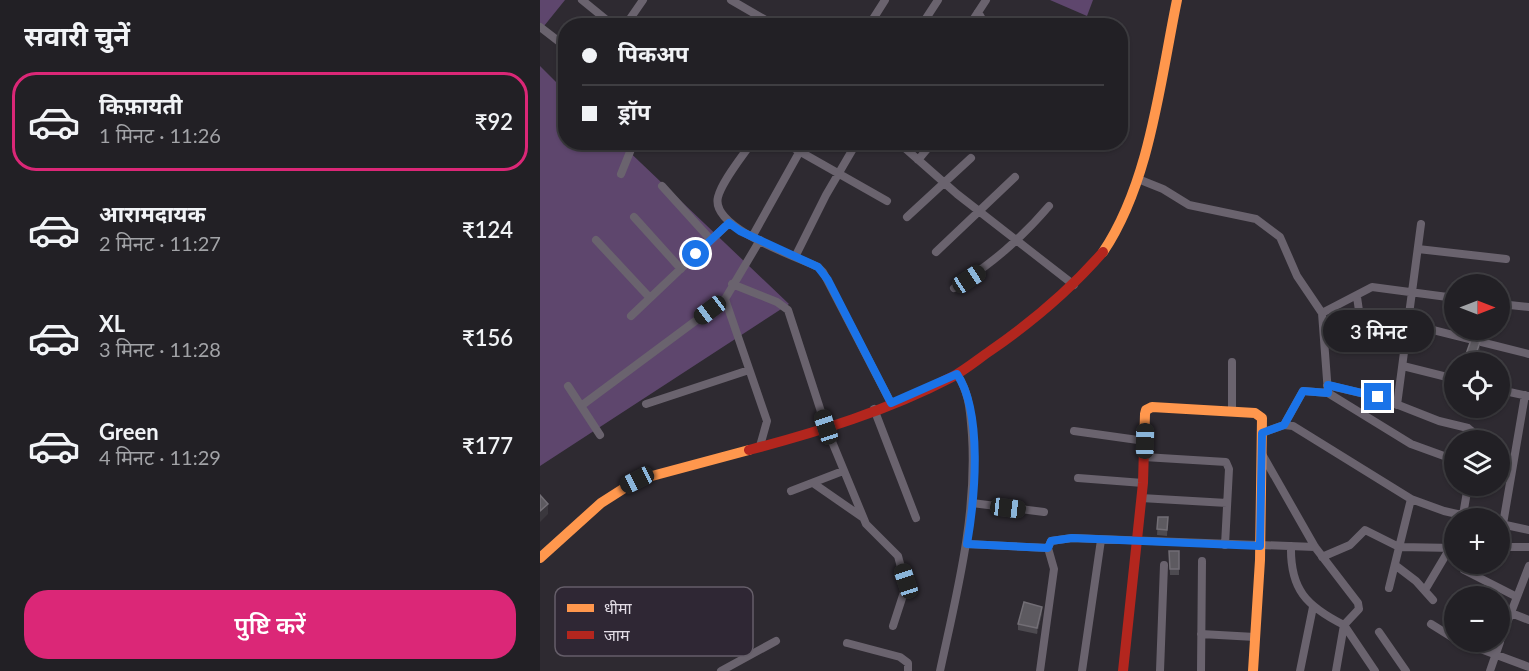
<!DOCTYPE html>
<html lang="hi">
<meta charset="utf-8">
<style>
:root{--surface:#222025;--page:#2a282d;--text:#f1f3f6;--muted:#a2a3a7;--line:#3f3e42;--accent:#db2777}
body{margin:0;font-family:Lato,"Noto Sans Devanagari",sans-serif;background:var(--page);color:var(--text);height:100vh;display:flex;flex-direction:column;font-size:22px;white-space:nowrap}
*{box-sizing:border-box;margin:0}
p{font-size:20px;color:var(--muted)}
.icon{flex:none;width:33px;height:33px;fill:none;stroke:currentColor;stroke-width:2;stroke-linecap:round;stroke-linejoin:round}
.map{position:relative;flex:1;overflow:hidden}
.side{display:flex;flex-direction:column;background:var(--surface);width:540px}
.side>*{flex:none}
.guide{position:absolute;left:18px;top:18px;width:570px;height:132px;border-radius:24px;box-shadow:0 2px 4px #0004,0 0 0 2px var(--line);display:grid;align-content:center;height:132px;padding:0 24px;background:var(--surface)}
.needle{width:39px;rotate:90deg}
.tools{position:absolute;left:904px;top:274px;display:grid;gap:12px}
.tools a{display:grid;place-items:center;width:66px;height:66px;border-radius:50%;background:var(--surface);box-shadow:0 2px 4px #0004,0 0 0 2px var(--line);font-size:30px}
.end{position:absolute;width:27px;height:27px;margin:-14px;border:8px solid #1a73e8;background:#fff;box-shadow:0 0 0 3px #fff}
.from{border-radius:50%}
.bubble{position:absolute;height:42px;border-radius:21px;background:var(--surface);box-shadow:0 2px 4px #0004,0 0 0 2px var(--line);font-size:20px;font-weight:600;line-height:42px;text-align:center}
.car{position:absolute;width:18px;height:36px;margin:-18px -9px;border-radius:8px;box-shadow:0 0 4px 2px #0007;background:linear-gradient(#222 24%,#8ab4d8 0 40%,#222 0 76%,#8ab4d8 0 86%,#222 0)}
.guide b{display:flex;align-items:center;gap:21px;height:57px;font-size:22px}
.guide b+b{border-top:2px solid var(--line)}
.guide i{width:15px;height:15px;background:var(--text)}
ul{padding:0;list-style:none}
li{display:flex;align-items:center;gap:18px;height:99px;margin:0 12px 9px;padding:0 12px;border:3px solid transparent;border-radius:24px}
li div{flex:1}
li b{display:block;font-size:22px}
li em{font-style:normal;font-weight:600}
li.active{border-color:var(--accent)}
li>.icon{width:54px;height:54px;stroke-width:1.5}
h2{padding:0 24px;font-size:27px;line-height:72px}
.primary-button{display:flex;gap:12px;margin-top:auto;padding:12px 24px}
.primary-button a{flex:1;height:69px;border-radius:24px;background:var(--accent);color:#fff;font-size:24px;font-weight:600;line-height:69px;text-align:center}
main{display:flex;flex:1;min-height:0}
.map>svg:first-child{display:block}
.forest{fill:#5e466d}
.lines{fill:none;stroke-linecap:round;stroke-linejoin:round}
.street{stroke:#6a636e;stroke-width:8}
.slow{stroke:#ff974d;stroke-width:10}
.jam{stroke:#b3261e;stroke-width:10}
.wall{fill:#4d4a50}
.shaded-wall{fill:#3a373d}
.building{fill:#5d5a60;stroke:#726e75;stroke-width:1.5}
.route{stroke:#1a73e8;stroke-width:8}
.key{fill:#2f2734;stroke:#655e69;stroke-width:1.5}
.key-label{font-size:16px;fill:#e3dde6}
</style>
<main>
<section class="side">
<h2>सवारी चुनें</h2>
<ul>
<li class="active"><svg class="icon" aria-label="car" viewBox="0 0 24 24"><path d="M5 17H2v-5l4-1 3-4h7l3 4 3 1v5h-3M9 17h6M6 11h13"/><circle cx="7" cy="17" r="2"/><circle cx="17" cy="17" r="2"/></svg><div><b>किफ़ायती</b><p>1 मिनट · 11:26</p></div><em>₹92</em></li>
<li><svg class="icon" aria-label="car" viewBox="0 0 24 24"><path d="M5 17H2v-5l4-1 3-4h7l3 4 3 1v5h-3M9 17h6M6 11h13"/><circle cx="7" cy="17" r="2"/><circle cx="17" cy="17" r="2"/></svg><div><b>आरामदायक</b><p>2 मिनट · 11:27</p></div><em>₹124</em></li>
<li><svg class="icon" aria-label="car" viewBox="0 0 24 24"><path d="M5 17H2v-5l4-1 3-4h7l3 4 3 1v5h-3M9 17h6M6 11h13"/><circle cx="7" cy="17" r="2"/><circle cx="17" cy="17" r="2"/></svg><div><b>XL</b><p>3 मिनट · 11:28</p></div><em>₹156</em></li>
<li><svg class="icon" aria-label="car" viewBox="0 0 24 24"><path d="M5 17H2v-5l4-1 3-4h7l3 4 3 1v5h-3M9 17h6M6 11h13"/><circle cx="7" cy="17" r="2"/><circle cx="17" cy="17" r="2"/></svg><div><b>Green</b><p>4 मिनट · 11:29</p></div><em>₹177</em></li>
</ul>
<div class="primary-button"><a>पुष्टि करें</a></div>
</section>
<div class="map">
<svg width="989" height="671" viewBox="0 0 989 671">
<rect width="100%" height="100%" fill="#2e2a31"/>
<path class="forest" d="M 0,0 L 25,0 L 0,31 Z
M 510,0 L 553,0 L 547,16 Z
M 0,66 L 25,91 L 26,142 L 80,143 L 249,304 L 0,466 Z"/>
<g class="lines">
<path class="street" d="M 42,0 L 74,26
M 191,0 L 236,26
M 438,12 L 446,26
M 85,26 L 103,0
M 338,26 L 333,19 L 345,0
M 381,26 L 398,0
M 429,26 L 446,0
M 0,27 L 26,47
M 212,142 C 202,157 182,181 178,197 C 170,228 255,256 278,267 L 283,272 L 351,403
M 243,142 L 347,201
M 358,142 L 417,194 L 534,285
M 378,160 L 393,142
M 81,174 L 94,142
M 598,179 L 623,189 L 649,205 L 716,219 L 740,237 L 757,276 L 782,313 L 788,393
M 122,186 L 171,240
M 94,217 L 141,269
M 367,217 L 431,158
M 212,237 L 265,142
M 56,240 L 110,298
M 220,240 L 185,299 L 227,421 L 220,446
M 878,249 L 966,259
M 396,252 L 475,177
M 255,257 L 286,195 L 317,142
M 192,284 L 237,302 L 248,310 L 286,427 L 326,524 L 358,556 L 366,586 L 353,626
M 414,288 C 451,264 480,240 509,206
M 817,297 L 822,331 L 867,339
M 960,304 L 989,307
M 782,313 L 832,287 L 915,298
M 91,316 L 189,223
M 869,324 L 989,354
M 863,366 L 915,379
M 787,385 L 838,397 L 899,421 L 928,428 L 934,433 L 935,441
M 28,386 L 60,435
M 960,390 L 988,396
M 106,404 L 209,370
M 857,405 L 881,224
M 41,406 L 185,299
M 334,409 L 376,518
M 692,412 L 692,362
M 744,425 L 763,391 L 788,393 L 871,444 L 915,460
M 534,431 L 605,441
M 722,433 L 744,425 L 753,426 L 871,499 L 904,511 L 940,519
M 722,454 L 775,547 L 818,603 L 819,609 L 804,625 L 835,671
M 604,457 L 686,462 L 689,469 L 685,545
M 538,478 L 603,483
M 273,483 L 322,517
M 251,491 L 303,471
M 601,498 L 687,503
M 432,503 L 504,512
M 923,515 L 928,486
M 961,524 L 989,530
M 963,524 L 985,395
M 427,544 L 508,548
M 751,546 C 750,589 766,606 804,625 L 796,671
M 960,547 L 989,547
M 782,557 L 810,545 L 825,530 L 859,547 L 915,548
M 855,565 L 876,581 L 893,600
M 924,570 L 977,597
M 849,588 L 871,499
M 885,590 L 910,548
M 971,613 L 989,620
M 891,624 L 915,639
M 839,632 L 866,671
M 661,634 L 715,637
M 960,641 L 989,566
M 922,642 L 989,667
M 307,643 L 360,657 L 368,663 L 368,671
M 181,671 L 236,641
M 400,671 C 417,592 437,516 432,435 C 430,412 430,394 417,374
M 500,671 L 514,569 L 508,548 L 511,541 L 532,538 L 775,547
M 542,671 L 561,540
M 620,671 L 624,565
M 661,671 L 662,561
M 760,671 L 773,607
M 950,671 L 960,642"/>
<path class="slow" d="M 563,252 C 610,182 620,82 637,0
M 604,447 L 605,414 L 606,410 L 612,407 L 715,413 L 722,418 L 720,560 L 713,671
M 0,558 L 61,503 L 97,480 L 209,450"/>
<path class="jam" d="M 209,450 C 278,432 349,410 412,377 C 425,370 437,360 450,351 C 492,322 530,290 563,252
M 583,671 L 603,483 L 604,447"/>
</g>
<path class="wall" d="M 940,348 L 935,363 L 925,363 L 925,357 Z
M 618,517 L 628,517 L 627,536 L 617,535 Z
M 629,551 L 639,551 L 639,575 L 630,575 Z
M 502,613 L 497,634 L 478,630 L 478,624 Z"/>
<path class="shaded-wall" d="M 940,342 L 940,348 L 935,363 L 934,363 Z
M 8,504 L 8,514 L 0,522 L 0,511 Z
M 502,607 L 502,613 L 497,634 L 497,628 Z"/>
<path class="building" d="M 931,340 L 940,342 L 934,360 L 925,357 Z
M 0,495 L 8,504 L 0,511 Z
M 618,517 L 628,517 L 627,530 L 617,529 Z
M 629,551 L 639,551 L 639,569 L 630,569 Z
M 484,602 L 502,607 L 497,628 L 478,624 Z"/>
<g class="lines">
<path class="route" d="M 156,254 L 189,223 L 200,231 L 278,267 L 288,280 L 351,403 L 417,374 C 443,413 435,498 427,544 L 508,548 L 511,541 L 532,538 L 720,546 L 722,433 L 744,425 L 763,391 L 788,393 L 788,385 L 838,397"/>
</g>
<rect x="15" y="587" width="198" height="69" rx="9" class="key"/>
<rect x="27" y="604" width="27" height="8" fill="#ff974d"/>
<rect x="27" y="631" width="27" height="8" fill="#b3261e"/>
<g class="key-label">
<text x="64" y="614">धीमा</text>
<text x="64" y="641">जाम</text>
</g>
</svg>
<div class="tools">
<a><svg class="needle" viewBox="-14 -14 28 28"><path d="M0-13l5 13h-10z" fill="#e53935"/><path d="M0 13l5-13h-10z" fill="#a2a3a7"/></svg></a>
<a><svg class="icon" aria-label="locate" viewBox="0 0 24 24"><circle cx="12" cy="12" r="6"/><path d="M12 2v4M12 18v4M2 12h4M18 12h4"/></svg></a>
<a><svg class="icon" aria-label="layers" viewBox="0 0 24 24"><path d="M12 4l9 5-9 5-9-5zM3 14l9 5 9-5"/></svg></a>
<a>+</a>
<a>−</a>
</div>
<i class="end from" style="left:156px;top:254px"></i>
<i class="end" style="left:838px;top:397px"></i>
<div class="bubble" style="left:783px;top:310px;width:111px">3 मिनट</div>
<i class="car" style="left:429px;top:279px;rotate:57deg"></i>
<i class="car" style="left:170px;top:310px;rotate:233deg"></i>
<i class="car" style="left:286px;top:427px;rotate:342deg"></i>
<i class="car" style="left:605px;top:441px;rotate:1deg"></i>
<i class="car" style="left:97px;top:480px;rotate:243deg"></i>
<i class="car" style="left:468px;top:508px;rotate:97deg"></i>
<i class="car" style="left:366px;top:581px;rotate:342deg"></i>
<div class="guide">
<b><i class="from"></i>पिकअप</b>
<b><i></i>ड्रॉप</b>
</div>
</div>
</main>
